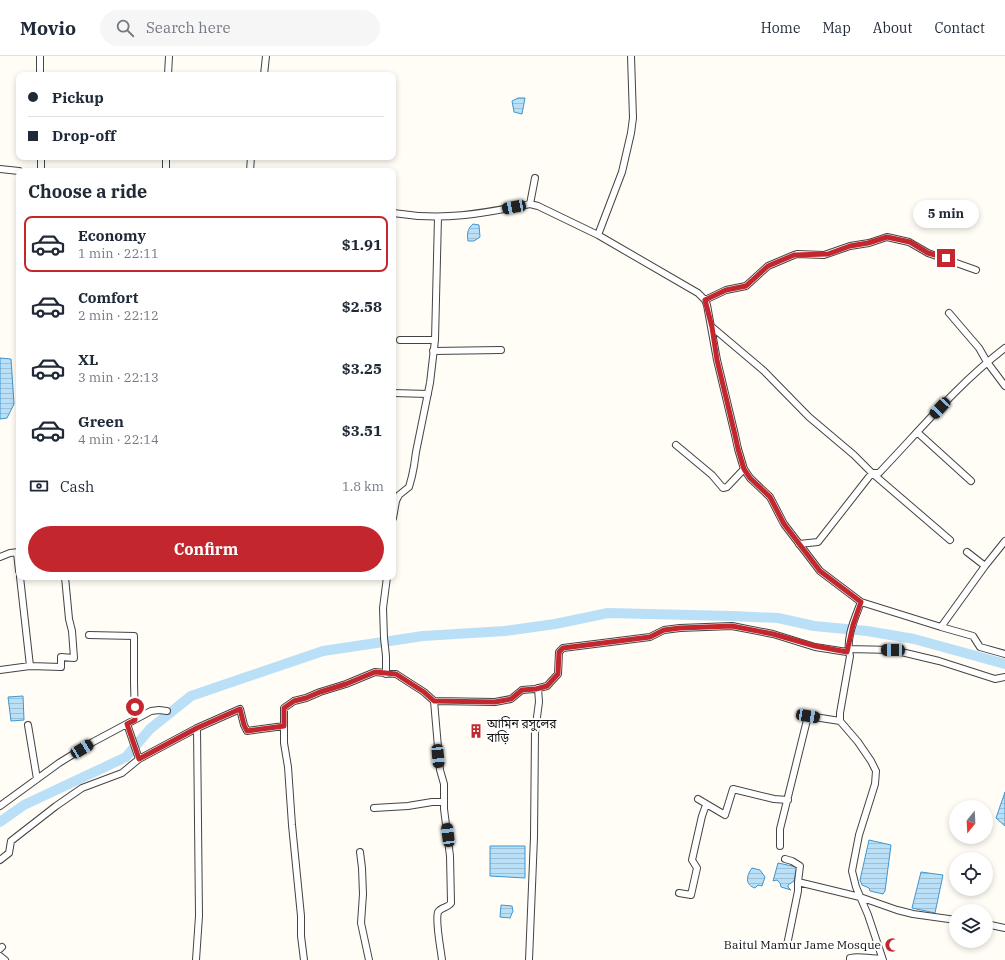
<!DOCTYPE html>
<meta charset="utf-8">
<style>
:root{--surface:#fff;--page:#f6f6f7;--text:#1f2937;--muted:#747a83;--line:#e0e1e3;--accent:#c4262e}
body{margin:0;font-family:"IBM Plex Serif","Noto Sans Bengali",serif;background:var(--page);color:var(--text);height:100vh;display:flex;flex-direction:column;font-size:15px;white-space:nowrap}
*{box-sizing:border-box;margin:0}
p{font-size:13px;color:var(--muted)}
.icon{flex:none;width:22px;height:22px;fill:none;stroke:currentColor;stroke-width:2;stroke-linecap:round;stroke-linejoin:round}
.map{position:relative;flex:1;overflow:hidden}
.side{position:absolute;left:16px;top:112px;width:380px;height:412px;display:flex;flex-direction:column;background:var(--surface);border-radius:8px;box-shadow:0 2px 6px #0003}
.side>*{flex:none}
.hud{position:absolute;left:16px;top:16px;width:380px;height:88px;border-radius:8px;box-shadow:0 2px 6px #0003;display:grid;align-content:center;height:88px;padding:0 12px;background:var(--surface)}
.needle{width:26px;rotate:198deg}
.fabs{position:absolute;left:949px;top:744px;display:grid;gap:8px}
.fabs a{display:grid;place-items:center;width:44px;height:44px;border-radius:50%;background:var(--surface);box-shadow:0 2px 6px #0003;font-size:20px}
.end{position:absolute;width:18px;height:18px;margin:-9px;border:5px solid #c4262e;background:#fff;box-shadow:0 0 0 2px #fff}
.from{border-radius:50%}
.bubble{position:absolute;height:28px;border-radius:14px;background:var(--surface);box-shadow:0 2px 6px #0003;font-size:13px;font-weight:700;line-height:28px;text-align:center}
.car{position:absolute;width:12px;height:24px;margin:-12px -6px;border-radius:5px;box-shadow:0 0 3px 1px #0007;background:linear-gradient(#222 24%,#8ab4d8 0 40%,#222 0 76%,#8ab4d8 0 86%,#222 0)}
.hud b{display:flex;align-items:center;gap:14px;height:38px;font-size:15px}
.hud b+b{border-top:1px solid var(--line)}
.hud i{width:10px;height:10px;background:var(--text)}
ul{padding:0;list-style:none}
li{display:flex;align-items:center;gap:12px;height:56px;margin:0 8px 6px;padding:0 4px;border:2px solid transparent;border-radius:8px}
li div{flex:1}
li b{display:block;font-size:15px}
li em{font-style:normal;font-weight:700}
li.on{border-color:var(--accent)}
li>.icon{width:36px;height:36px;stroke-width:1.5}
h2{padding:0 12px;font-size:18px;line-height:48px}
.pay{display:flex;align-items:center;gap:10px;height:44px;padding:0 12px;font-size:15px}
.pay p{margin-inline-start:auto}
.primary-button{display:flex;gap:8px;margin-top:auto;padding:8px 12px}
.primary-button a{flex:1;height:46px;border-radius:24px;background:var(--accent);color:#fff;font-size:16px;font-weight:700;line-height:46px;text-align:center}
header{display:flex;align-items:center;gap:24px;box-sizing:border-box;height:56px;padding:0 20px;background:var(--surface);border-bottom:1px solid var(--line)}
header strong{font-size:19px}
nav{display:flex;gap:22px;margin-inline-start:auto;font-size:14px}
.search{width:280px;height:36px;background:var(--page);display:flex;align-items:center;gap:10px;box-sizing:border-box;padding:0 14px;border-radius:22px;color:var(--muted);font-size:15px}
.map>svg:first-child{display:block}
.water{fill:url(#water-rules);stroke:#3f96cf}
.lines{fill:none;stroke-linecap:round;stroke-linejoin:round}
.river{stroke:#b9e0f7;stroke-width:10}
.street-casing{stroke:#444;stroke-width:8}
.street{stroke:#fff;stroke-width:6}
.route{stroke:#c4262e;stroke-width:5}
.labels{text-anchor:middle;stroke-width:4;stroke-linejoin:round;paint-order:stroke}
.poi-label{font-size:12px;fill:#111;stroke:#fff;text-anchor:start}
</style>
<header>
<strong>Movio</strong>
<div class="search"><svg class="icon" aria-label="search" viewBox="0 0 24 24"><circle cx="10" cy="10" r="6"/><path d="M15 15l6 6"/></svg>Search here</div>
<nav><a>Home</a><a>Map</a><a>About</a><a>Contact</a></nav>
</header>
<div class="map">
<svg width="1005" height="904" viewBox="0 0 1005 904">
<defs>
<pattern id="water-rules" width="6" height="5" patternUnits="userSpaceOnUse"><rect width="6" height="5" fill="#b9e0f7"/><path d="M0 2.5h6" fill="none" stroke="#9ebfd3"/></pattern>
</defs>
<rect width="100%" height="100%" fill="#fffdf5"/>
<path class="water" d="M 518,42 L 525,42 L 522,58 L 514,56 L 512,45 Z
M 473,168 L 479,169 L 480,181 L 474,185 L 468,185 C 467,178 467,173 473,168 Z
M 0,302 L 11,303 L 14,348 L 7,362 L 0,363 Z
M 23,640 L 24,664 L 11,665 L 8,641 Z
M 1005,736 L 1005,770 L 996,762 Z
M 869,784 L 891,789 L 885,835 L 883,838 L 870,835 L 869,832 L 862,829 L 860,824 Z
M 490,790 L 525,790 L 525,822 L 490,820 Z
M 778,807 L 797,811 L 794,825 L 788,829 L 788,831 L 791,834 L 781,831 L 780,827 L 777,824 L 773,825 Z
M 752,812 L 760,814 L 765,821 L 762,830 L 758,829 L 755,832 C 745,829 746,820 752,812 Z
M 921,816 L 943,819 L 935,857 L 912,852 Z
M 501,849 L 512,850 L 513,855 L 510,862 L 500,861 Z"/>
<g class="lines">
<path class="river" d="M 0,766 L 24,749 L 126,701 L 150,673 L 191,640 L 323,595 L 423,580 L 505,575 L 555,568 L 608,557 L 732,560 L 778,562 L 814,570 L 867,575 L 914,583 L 1005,608"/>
<defs>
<path id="street" d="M 40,0 L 40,19
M 631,0 L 633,62 L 631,77 L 622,116 L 598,179 L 698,237 L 705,244 L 707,249 L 717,304 L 735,379 L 738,393 L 744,413 L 750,422 L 770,441 L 784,468 L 820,515 L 861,546 C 855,562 845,583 850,600 L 840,657 L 840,665 L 858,686 L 871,705 L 876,715 L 875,728 L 859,779 L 852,815 L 856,831 L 868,859 L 883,904
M 168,19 L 169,0
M 264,19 L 266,0
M 41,101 L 41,115
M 0,113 L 19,115
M 166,115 L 166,101
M 250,115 L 251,101
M 530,148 L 535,122
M 393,157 C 443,165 481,158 530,148 L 538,150 L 598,179
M 705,244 L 726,234 L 746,230 L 768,210 L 794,199 L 797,198 L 824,199 L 850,190 L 869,187 L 887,181 L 909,186 L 928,197 L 976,214
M 949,257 L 979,292 L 987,306 L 1005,330
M 712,271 L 764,315 L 809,361 L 854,399 L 872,417 L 950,484
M 400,284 L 435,284
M 433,295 L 501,294
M 393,337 L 428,338
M 917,376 L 971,425
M 676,389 L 712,419 L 723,432 L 727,431 L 744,413
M 393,462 L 396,445 L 399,439 L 409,431 L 412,420 L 414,410 L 416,396 L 430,327 L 435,284 L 438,161
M 799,488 L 818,486 L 872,417 L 879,417 C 920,374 958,328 1005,292
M 17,497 L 19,515
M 0,501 L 10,497 L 19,496
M 985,510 L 1005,485
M 20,521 L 30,610
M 861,546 L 941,571 L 985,510 L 967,496
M 941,571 L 973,580 L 980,591 L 1005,598
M 89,579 L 134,580 L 134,627 L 135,663
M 0,614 L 30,610 L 61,611 L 61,601 L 74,602 L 72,575 L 69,563 L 65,521
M 386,618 L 386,600 L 384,582 L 383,552 L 387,521
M 434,645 L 440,714 L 444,728 L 444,753 L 450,800 L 451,847 C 448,852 441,851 438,856 C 435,865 441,894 442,904
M 127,668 L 139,703
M 28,669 L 37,723
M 698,743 L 725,759 L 733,733 L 774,743 L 788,744
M 0,750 L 59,707 L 93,686 L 151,655 L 159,654 L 167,655
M 374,752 L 408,750 L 432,746 L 444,746
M 780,790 L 780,773 L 808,660 L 840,665
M 360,796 L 362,812 L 363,838 L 361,867 L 369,904
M 785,803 L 792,805 L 800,810 L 798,826 L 860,841 L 897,854 L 913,858 L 956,864
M 0,804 L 9,797 L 11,785 L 56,750 L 82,732 L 122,717 L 139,703 L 197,672 L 240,653 L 244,669 L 247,675 L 284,670
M 679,837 L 691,839 L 697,812 L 692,804 L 702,760 L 706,749
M 986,868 L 1005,872
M 787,889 L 798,835 L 798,826
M 0,893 L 2,891
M 0,900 L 5,904
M 196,904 L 199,860 L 197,672
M 304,904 L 301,880 L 301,860 L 292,769 L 288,711 L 284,687 L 284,652 L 294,645 L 306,642 L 320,636 L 346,628 L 375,616 L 396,618 L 424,636 L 434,645 L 495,646 L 511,643 L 522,634 L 535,633 L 547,630 L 558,618 L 559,596 L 563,592 L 650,581 L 664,574 L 680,572 L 732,570 L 773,578 L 815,591 L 847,596 L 848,593 L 893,594 L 939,605 L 995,623 L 1005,621
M 529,904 L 534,781 L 535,676 L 539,646 L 538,632
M 850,904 L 850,902 C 861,899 871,904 882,902"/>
</defs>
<use href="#street" class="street-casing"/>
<use href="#street" class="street"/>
</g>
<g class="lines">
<path class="route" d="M 135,651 L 135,664 L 127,668 L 139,703 L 197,672 L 240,653 L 244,669 L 247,675 L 284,670 L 284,652 L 294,645 L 306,642 L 320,636 L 346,628 L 375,616 L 396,618 L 424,636 L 434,645 L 495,646 L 511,643 L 522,634 L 536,633 L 547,630 L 558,618 L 559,596 L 563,592 L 650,581 L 664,574 L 680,572 L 732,570 L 773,578 L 815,590 L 847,596 L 853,569 L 861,546 L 820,515 L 784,468 L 770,441 L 750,422 L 744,413 L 738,393 L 735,379 L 717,304 L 712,271 L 705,244 L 726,234 L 746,230 L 768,210 L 794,199 L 828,198 L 850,190 L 868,187 L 887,181 L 910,186 L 928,197 L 946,202"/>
</g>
<defs>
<symbol id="building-bare" viewBox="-9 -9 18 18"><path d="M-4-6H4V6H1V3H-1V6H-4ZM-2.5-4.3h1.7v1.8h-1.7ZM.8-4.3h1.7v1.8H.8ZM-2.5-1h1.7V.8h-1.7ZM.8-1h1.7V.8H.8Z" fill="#c4262e" stroke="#fff" stroke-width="2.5" paint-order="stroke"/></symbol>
<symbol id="mosque-bare" viewBox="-9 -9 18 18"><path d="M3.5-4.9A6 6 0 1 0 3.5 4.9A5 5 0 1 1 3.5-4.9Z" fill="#c4262e" stroke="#fff" stroke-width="2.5" paint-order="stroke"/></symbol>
</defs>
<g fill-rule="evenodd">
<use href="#building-bare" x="466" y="665" width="20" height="20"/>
<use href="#mosque-bare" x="882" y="879" width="20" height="20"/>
</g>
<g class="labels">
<g class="poi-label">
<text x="487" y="672">আমিন রসুলের<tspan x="487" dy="14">বাড়ি</tspan></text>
<text x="881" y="893" text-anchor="end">Baitul Mamur Jame Mosque</text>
</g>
</g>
</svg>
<div class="fabs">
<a><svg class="needle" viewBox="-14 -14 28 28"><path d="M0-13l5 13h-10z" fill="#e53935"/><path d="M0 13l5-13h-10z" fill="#747a83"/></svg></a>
<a><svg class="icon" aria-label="locate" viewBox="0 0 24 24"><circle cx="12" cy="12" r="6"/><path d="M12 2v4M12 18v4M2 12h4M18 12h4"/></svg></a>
<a><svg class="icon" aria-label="layers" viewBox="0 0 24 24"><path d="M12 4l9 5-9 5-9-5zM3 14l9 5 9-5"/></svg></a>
</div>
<i class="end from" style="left:135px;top:651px"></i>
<i class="end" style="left:946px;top:202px"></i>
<div class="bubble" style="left:913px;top:144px;width:66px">5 min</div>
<i class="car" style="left:514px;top:151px;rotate:259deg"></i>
<i class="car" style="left:940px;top:352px;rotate:223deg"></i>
<i class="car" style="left:893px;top:594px;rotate:271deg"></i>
<i class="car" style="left:808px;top:660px;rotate:99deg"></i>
<i class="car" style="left:82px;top:693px;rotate:59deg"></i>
<i class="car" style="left:438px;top:700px;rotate:175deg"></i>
<i class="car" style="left:448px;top:779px;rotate:353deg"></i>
<div class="hud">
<b><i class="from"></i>Pickup</b>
<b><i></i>Drop-off</b>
</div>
<section class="side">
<h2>Choose a ride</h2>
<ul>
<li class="on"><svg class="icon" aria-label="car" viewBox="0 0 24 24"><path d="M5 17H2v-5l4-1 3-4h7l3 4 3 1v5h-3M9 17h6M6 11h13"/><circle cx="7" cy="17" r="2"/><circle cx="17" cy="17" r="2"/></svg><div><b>Economy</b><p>1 min · 22:11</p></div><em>$1.91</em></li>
<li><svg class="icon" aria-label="car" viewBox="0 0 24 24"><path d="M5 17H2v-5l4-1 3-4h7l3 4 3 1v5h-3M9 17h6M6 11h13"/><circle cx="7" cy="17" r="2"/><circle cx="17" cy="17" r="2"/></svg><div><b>Comfort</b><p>2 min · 22:12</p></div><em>$2.58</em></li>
<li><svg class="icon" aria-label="car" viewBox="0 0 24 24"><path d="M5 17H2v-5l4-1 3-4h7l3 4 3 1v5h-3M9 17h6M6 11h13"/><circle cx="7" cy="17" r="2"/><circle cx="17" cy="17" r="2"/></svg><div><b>XL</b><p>3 min · 22:13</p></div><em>$3.25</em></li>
<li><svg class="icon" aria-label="car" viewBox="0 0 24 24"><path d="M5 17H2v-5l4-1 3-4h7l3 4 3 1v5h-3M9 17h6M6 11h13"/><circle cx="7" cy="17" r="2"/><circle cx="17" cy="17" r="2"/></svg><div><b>Green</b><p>4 min · 22:14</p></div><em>$3.51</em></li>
</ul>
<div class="pay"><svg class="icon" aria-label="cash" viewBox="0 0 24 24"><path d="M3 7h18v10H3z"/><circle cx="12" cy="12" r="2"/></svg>Cash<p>1.8 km</p></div>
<div class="primary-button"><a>Confirm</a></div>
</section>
</div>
